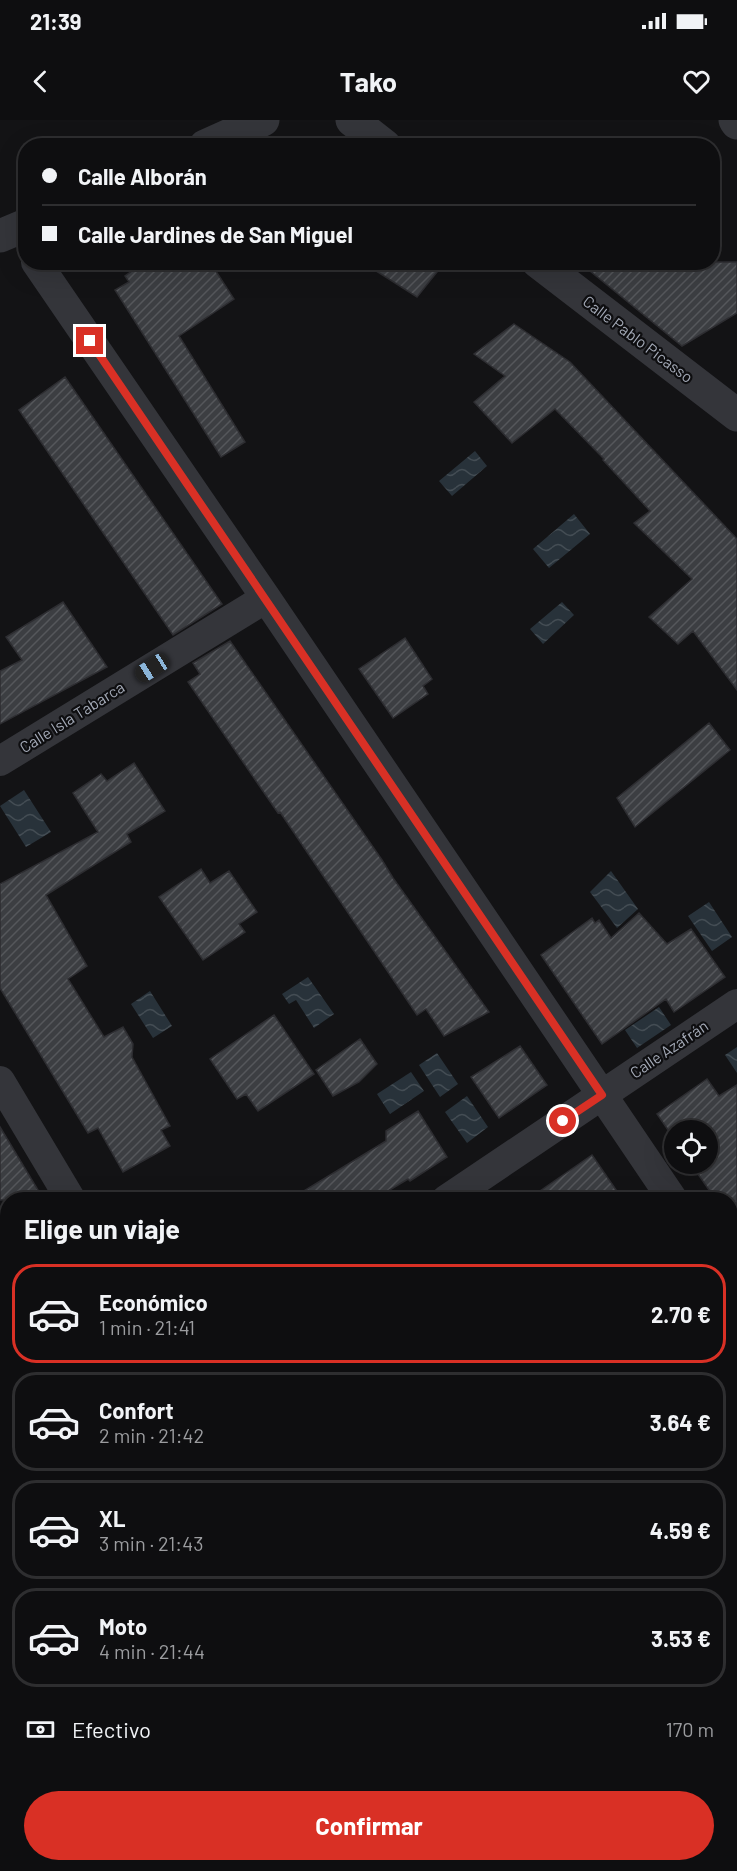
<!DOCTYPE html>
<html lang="es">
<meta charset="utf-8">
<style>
:root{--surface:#0e0e10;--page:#1c1c1e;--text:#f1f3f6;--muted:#9b9c9f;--line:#2e2e30;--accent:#d93025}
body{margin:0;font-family:Barlow,sans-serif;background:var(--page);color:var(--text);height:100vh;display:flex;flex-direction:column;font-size:22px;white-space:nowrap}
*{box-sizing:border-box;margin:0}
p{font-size:20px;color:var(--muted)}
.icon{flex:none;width:33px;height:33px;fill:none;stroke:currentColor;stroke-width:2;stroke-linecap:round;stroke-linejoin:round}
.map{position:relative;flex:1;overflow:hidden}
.panel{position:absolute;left:0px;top:1072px;width:738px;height:680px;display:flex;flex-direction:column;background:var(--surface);border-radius:24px 24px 0 0;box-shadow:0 6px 24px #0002,0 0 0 2px var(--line)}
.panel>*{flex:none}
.hud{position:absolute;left:18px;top:18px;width:702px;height:132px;border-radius:24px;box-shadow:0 6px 24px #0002,0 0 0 2px var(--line);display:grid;align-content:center;height:132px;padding:0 24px;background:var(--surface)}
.tools{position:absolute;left:664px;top:1000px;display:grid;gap:12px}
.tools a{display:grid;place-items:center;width:54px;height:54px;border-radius:50%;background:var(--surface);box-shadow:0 6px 24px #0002,0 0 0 2px var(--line);font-size:30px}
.end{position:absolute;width:27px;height:27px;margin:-14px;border:8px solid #d93025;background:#fff;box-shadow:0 0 0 3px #fff}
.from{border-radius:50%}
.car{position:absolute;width:18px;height:36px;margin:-18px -9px;border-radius:8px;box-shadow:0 0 4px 2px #0007;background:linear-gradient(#222 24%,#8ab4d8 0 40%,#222 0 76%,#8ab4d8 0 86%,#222 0)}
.hud b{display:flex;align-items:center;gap:21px;height:57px;font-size:22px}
.hud b+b{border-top:2px solid var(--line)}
.hud i{width:15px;height:15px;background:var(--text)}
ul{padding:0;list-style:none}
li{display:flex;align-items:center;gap:18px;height:99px;margin:0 12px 9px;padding:0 12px;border:3px solid var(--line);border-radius:24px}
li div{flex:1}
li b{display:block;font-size:22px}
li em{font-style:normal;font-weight:700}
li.on{border-color:var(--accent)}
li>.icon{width:54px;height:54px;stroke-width:1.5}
h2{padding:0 24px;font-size:27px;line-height:72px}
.pay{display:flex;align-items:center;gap:15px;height:66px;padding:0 24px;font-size:22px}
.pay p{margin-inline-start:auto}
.action{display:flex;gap:12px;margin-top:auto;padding:12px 24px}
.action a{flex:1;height:69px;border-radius:36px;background:var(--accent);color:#fff;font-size:24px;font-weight:700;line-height:69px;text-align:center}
.status{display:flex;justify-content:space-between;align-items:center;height:42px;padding:0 30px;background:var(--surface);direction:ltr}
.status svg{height:16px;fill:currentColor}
header{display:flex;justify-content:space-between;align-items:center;height:78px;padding:0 24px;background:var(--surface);font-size:27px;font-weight:700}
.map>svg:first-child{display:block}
.water{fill:url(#water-waves)}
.building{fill:url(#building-hatch);stroke:#2d2d31;stroke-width:1.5}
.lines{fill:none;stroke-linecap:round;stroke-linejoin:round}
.minor{stroke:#34353a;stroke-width:30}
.tertiary{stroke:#34353a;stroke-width:33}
.route{stroke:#d93025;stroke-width:8}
.labels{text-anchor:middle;stroke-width:4.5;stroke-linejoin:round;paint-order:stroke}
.street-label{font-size:16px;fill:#a3a9b6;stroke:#0e0e10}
</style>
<div class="status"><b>21:39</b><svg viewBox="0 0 49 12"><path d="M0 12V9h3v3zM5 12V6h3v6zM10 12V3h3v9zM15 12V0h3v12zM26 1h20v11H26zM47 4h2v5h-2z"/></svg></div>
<header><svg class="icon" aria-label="back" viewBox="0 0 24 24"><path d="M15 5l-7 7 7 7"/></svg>Tako<svg class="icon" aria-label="heart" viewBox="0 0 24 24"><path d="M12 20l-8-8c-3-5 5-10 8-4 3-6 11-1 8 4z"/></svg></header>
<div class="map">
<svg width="737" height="1751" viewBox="0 0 737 1751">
<defs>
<pattern id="water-waves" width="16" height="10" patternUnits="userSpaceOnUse" patternTransform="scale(1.5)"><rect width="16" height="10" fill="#28323a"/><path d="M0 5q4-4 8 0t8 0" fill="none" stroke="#444d54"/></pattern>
<pattern id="building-hatch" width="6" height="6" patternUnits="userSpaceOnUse" patternTransform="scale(1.5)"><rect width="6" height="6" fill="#3c3e42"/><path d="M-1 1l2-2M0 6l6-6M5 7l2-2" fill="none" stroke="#55575b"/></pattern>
</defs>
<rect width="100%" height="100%" fill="#131315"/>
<path class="water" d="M 475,331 L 487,346 L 452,376 L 439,361 Z
M 574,394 L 590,414 L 549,448 L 533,429 Z
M 562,482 L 574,495 L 543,524 L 530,509 Z
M 24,670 L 51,712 L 26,727 L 0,686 Z
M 611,751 L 638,789 L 617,808 L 590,772 Z
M 709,782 L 732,817 L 712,831 L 688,796 Z
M 308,857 L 334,894 L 314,908 L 296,880 L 289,884 L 282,874 Z
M 150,871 L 172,906 L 153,918 L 131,884 Z
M 659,887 L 671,905 L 637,928 L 625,910 Z
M 737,927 L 737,953 L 725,935 Z
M 437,933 L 458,964 L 440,977 L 419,945 Z
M 411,952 L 424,971 L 390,994 L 377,974 Z
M 467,976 L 488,1007 L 467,1023 L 445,992 Z
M 731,1400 L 737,1410 L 737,1424 L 731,1428 Z"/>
<path class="building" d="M 145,142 L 210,142 L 234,179 L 179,216 L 245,322 L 221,337 L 115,170 L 129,162 L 125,156 Z
M 362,142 L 445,142 L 417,177 Z
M 579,142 L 737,142 L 737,193 L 682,226 Z
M 514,204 L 570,242 L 737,419 L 737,570 L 693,511 L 678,524 L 649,497 L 692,459 L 634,403 L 650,391 L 603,340 L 604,339 L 555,289 L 512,323 L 474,282 L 505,256 L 474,234 Z
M 65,257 L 222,484 L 173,515 L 19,290 Z
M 63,482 L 107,547 L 0,604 L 0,551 L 22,540 L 6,517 Z
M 405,518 L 432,559 L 423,566 L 428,574 L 393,598 L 359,549 Z
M 230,521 L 382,740 L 393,758 L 489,892 L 444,916 L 426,889 L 417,895 L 280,692 L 278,693 L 188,562 L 200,554 L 193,543 Z
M 709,603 L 730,630 L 635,707 L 617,678 Z
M 134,643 L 165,691 L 127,714 L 131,722 L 46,775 L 87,846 L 68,859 L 104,917 L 123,907 L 133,924 L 132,937 L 170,1006 L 161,1010 L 170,1026 L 123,1052 L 98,1008 L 88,1013 L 0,868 L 0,764 L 98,712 L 73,673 L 101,654 L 107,661 Z
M 201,749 L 210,763 L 229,751 L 257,792 L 239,804 L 245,812 L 203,840 L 159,777 Z
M 639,793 L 667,824 L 691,809 L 725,857 L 674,892 L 666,879 L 602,924 L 541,835 L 592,798 L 595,803 L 599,800 L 611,818 Z
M 274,895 L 314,954 L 258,991 L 246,974 L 237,979 L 210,939 Z
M 360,919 L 377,944 L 359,962 L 333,976 L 316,950 Z
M 520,926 L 547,965 L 499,998 L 471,957 Z
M 707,959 L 719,976 L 737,965 L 737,1111 L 730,1102 L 730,1080 L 716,1080 L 691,1044 L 708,1044 L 708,1011 L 675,1011 L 675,1020 L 657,994 Z
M 418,991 L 447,1037 L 410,1061 L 408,1059 L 373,1080 L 289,1080 L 386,1021 L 386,1011 Z
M 0,1007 L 44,1080 L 0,1080 Z
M 592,1035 L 623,1080 L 527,1080 Z"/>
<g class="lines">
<path class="minor" d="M 36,142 L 266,478 L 673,1080
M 0,641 L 266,478
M 0,961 L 71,1080
M 446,1080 L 737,884
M 730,1166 L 737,1175
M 0,1229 L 8,1224
M 488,1744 L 493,1751"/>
<path class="tertiary" d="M 352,0 L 385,26
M 735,0 L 737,3
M 205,26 L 263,0
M 0,116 L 26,105
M 538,142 L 737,295
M 730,1474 L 737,1470
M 0,1724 L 8,1734
M 326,1751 L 336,1744"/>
</g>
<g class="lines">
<path class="route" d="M 90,221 L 602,975 L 563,1001"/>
</g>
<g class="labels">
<g class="street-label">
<text transform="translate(638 219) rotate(37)" y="6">Calle Pablo Picasso</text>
<text transform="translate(72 597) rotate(-32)" y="6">Calle Isla Tabarca</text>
<text transform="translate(669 929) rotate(-34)" y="6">Calle Azafrán</text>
</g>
</g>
</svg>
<div class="tools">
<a><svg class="icon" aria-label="locate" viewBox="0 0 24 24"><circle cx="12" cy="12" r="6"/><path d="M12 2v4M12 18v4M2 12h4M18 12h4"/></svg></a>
</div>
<i class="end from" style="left:563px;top:1001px"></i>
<i class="end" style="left:90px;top:221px"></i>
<i class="car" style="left:152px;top:548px;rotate:238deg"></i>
<div class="hud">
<b><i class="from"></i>Calle Alborán</b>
<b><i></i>Calle Jardines de San Miguel</b>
</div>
<section class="panel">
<h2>Elige un viaje</h2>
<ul>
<li class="on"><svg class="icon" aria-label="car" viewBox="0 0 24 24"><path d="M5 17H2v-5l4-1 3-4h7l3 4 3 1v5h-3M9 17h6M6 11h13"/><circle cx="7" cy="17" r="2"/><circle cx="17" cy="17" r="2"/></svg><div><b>Económico</b><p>1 min · 21:41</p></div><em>2.70 €</em></li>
<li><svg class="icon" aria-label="car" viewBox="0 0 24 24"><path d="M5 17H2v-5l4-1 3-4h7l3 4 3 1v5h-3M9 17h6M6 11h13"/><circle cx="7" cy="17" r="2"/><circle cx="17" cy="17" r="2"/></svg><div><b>Confort</b><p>2 min · 21:42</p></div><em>3.64 €</em></li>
<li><svg class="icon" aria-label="car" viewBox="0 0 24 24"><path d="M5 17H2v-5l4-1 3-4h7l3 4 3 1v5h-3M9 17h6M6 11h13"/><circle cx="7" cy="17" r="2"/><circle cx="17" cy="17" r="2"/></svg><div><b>XL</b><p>3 min · 21:43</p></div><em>4.59 €</em></li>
<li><svg class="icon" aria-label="car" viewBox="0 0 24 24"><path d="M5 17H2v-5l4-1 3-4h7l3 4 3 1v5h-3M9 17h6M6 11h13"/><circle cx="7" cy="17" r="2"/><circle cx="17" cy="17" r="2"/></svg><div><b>Moto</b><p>4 min · 21:44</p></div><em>3.53 €</em></li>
</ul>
<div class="pay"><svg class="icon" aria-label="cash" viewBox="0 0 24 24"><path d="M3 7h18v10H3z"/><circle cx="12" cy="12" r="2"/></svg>Efectivo<p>170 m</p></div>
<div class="action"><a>Confirmar</a></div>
</section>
</div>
